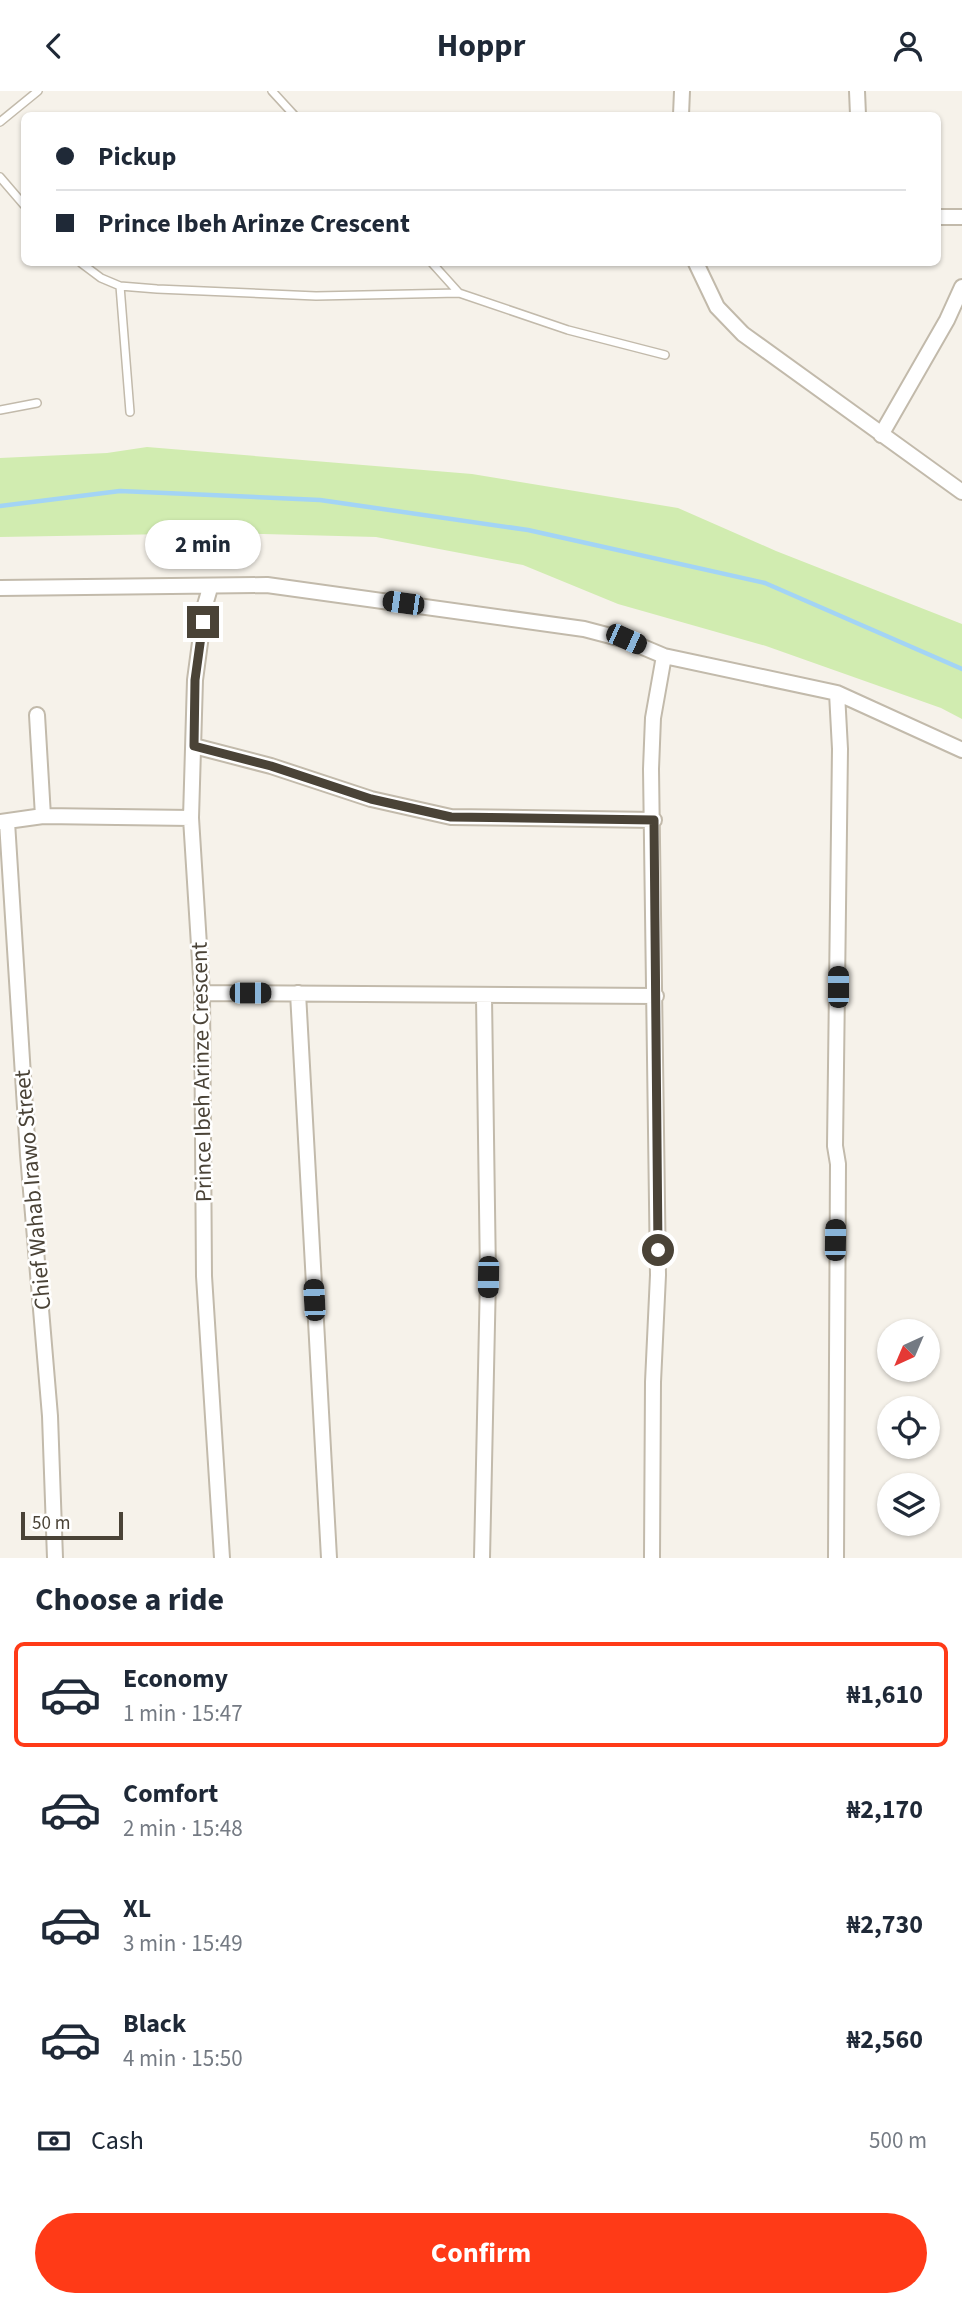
<!DOCTYPE html>
<meta charset="utf-8">
<style>
:root{--surface:#fff;--page:#f6f6f7;--text:#1f2937;--muted:#747a83;--line:#e0e1e3;--accent:#ff3a17}
body{margin:0;font-family:"Source Sans 3",sans-serif;background:var(--page);color:var(--text);height:100vh;display:flex;flex-direction:column;font-size:26px;white-space:nowrap}
*{box-sizing:border-box;margin:0}
p{font-size:23px;color:var(--muted)}
.icon{flex:none;width:38px;height:38px;fill:none;stroke:currentColor;stroke-width:2;stroke-linecap:round;stroke-linejoin:round}
.map{position:relative;height:1467px;overflow:hidden}
.sheet{display:flex;flex-direction:column;background:var(--surface);flex:1}
.sheet>*{flex:none}
.top-card{position:absolute;left:21px;top:21px;width:920px;height:154px;border-radius:10px;box-shadow:0 2px 5px #0004;display:grid;align-content:center;height:154px;padding:0 35px;background:var(--surface)}
.needle{width:46px;rotate:224deg}
.tools{position:absolute;left:877px;top:1228px;display:grid;gap:14px}
.tools a{display:grid;place-items:center;width:63px;height:63px;border-radius:50%;background:var(--surface);box-shadow:0 2px 5px #0004;font-size:35px}
.scale{position:absolute;left:21px;bottom:18px;width:102px;box-sizing:border-box;padding-left:7px;border:4px solid #4a4337;border-top:0;font-size:19px;line-height:24px;white-space:nowrap;color:#4a4337;-webkit-text-stroke:5px #fff;paint-order:stroke}
.end{position:absolute;width:32px;height:32px;margin:-16px;border:9px solid #4a4337;background:#fff;box-shadow:0 0 0 4px #fff}
.from{border-radius:50%}
.bubble{position:absolute;height:49px;border-radius:24px;background:var(--surface);box-shadow:0 2px 5px #0004;font-size:23px;font-weight:700;line-height:49px;text-align:center}
.car{position:absolute;width:21px;height:42px;margin:-21px -10px;border-radius:9px;box-shadow:0 0 5px 2px #0007;background:linear-gradient(#222 24%,#8ab4d8 0 40%,#222 0 76%,#8ab4d8 0 86%,#222 0)}
.top-card b{display:flex;align-items:center;gap:24px;height:66px;font-size:26px}
.top-card b+b{border-top:2px solid var(--line)}
.top-card i{width:18px;height:18px;background:var(--text)}
ul{padding:0;list-style:none}
li{display:flex;align-items:center;gap:21px;height:105px;margin:0 14px 10px;padding:0 21px;border:4px solid transparent;border-radius:10px}
li div{flex:1}
li b{display:block;font-size:26px}
li em{font-style:normal;font-weight:700}
li.active{border-color:var(--accent)}
li>.icon{width:63px;height:63px;stroke-width:1.5}
h2{padding:0 35px;font-size:32px;line-height:84px}
.pay{display:flex;align-items:center;gap:18px;height:77px;padding:0 35px;font-size:26px}
.pay p{margin-inline-start:auto}
.button{display:flex;gap:14px;margin-top:auto;padding:14px 35px}
.button a{flex:1;height:80px;border-radius:42px;background:var(--accent);color:#fff;font-size:28px;font-weight:700;line-height:80px;text-align:center}
header{display:flex;justify-content:space-between;align-items:center;height:91px;padding:0 35px;background:var(--surface);font-size:32px;font-weight:700}
.map>svg:first-child{display:block}
.green{fill:#d1ecb0}
.lines{fill:none;stroke-linecap:round;stroke-linejoin:round}
.stream{stroke:#a3d4f5;stroke-width:4.5}
.lane-casing{stroke:#c2baab;stroke-width:10}
.street-casing{stroke:#c2baab;stroke-width:18}
.lane{stroke:#fff;stroke-width:7}
.street{stroke:#fff;stroke-width:14}
.route{stroke:#4a4337;stroke-width:9}
.labels{text-anchor:middle;stroke-width:5;stroke-linejoin:round;paint-order:stroke}
.street-label{font-size:23px;fill:#4a4337;stroke:#fff}
</style>
<header><svg class="icon" aria-label="back" viewBox="0 0 24 24"><path d="M15 5l-7 7 7 7"/></svg>Hoppr<svg class="icon" aria-label="person" viewBox="0 0 24 24"><circle cx="12" cy="8" r="4"/><path d="M4 21q1-7 8-7t8 7"/></svg></header>
<div class="map">
<svg width="962" height="1467" viewBox="0 0 962 1467">
<rect width="100%" height="100%" fill="#f6f2ea"/>
<path class="green" d="M 147,356 L 472,383 L 678,417 L 776,460 L 962,533 L 962,628 L 941,617 L 766,555 L 618,513 L 523,474 L 376,446 L 227,442 L 0,446 L 0,367 L 107,362 Z"/>
<g class="lines">
<path class="stream" d="M 0,415 L 120,400 L 320,409 L 528,439 L 765,492 L 962,578"/>
<defs>
<path id="lane" d="M 272,0 L 294,24
M 0,31 L 38,0
M 0,86 L 24,114
M 81,172 L 101,187 L 120,195 L 157,198 L 316,205 L 459,202 L 568,239 L 665,264
M 432,172 L 459,202
M 120,195 L 130,321
M 0,319 L 37,312"/>
<path id="street" d="M 857,0 L 858,24
M 681,24 L 682,0
M 938,126 L 962,126
M 696,172 L 717,216 L 743,243 L 962,401
M 881,344 L 947,229 L 962,196
M 0,497 L 267,494 L 584,538 L 626,549 L 664,565 L 837,602 L 962,659
M 210,497 L 205,514 L 195,589 L 191,727 L 202,902 L 204,1185 L 222,1467
M 37,624 L 43,725
M 194,655 L 271,675 L 371,708 L 451,726 L 654,729
M 0,731 L 43,725 L 191,727
M 7,731 L 28,1064 L 50,1325 L 55,1467
M 202,902 L 656,905
M 298,902 L 329,1467
M 482,1467 L 488,1186 L 484,906
M 652,1467 L 653,1291 L 658,1184 L 651,678 L 653,627 L 664,565
M 836,1467 L 838,1073 L 835,1055 L 840,658 L 837,602"/>
</defs>
<use href="#lane" class="lane-casing"/>
<use href="#street" class="street-casing"/>
<use href="#lane" class="lane"/>
<use href="#street" class="street"/>
</g>
<g class="lines">
<path class="route" d="M 203,531 L 195,589 L 194,655 L 271,675 L 371,708 L 451,726 L 654,729 L 658,1159"/>
</g>
<g class="labels">
<g class="street-label">
<text transform="translate(201 981) rotate(-91)" y="8">Prince Ibeh Arinze Crescent</text>
<text transform="translate(32 1099) rotate(-95)" y="8">Chief Wahab Irawo Street</text>
</g>
</g>
</svg>
<div class="tools">
<a><svg class="needle" viewBox="-14 -14 28 28"><path d="M0-13l5 13h-10z" fill="#e53935"/><path d="M0 13l5-13h-10z" fill="#747a83"/></svg></a>
<a><svg class="icon" aria-label="locate" viewBox="0 0 24 24"><circle cx="12" cy="12" r="6"/><path d="M12 2v4M12 18v4M2 12h4M18 12h4"/></svg></a>
<a><svg class="icon" aria-label="layers" viewBox="0 0 24 24"><path d="M12 4l9 5-9 5-9-5zM3 14l9 5 9-5"/></svg></a>
</div>
<div class="scale">50 m</div>
<i class="end from" style="left:658px;top:1159px"></i>
<i class="end" style="left:203px;top:531px"></i>
<div class="bubble" style="left:145px;top:429px;width:116px">2 min</div>
<i class="car" style="left:403px;top:512px;rotate:278deg"></i>
<i class="car" style="left:626px;top:548px;rotate:114deg"></i>
<i class="car" style="left:838px;top:896px;rotate:0deg"></i>
<i class="car" style="left:250px;top:902px;rotate:90deg"></i>
<i class="car" style="left:835px;top:1149px;rotate:1deg"></i>
<i class="car" style="left:488px;top:1186px;rotate:181deg"></i>
<i class="car" style="left:314px;top:1209px;rotate:357deg"></i>
<div class="top-card">
<b><i class="from"></i>Pickup</b>
<b><i></i>Prince Ibeh Arinze Crescent</b>
</div>
</div>
<section class="sheet">
<h2>Choose a ride</h2>
<ul>
<li class="active"><svg class="icon" aria-label="car" viewBox="0 0 24 24"><path d="M5 17H2v-5l4-1 3-4h7l3 4 3 1v5h-3M9 17h6M6 11h13"/><circle cx="7" cy="17" r="2"/><circle cx="17" cy="17" r="2"/></svg><div><b>Economy</b><p>1 min · 15:47</p></div><em>₦1,610</em></li>
<li><svg class="icon" aria-label="car" viewBox="0 0 24 24"><path d="M5 17H2v-5l4-1 3-4h7l3 4 3 1v5h-3M9 17h6M6 11h13"/><circle cx="7" cy="17" r="2"/><circle cx="17" cy="17" r="2"/></svg><div><b>Comfort</b><p>2 min · 15:48</p></div><em>₦2,170</em></li>
<li><svg class="icon" aria-label="car" viewBox="0 0 24 24"><path d="M5 17H2v-5l4-1 3-4h7l3 4 3 1v5h-3M9 17h6M6 11h13"/><circle cx="7" cy="17" r="2"/><circle cx="17" cy="17" r="2"/></svg><div><b>XL</b><p>3 min · 15:49</p></div><em>₦2,730</em></li>
<li><svg class="icon" aria-label="car" viewBox="0 0 24 24"><path d="M5 17H2v-5l4-1 3-4h7l3 4 3 1v5h-3M9 17h6M6 11h13"/><circle cx="7" cy="17" r="2"/><circle cx="17" cy="17" r="2"/></svg><div><b>Black</b><p>4 min · 15:50</p></div><em>₦2,560</em></li>
</ul>
<div class="pay"><svg class="icon" aria-label="cash" viewBox="0 0 24 24"><path d="M3 7h18v10H3z"/><circle cx="12" cy="12" r="2"/></svg>Cash<p>500 m</p></div>
<div class="button"><a>Confirm</a></div>
</section>
